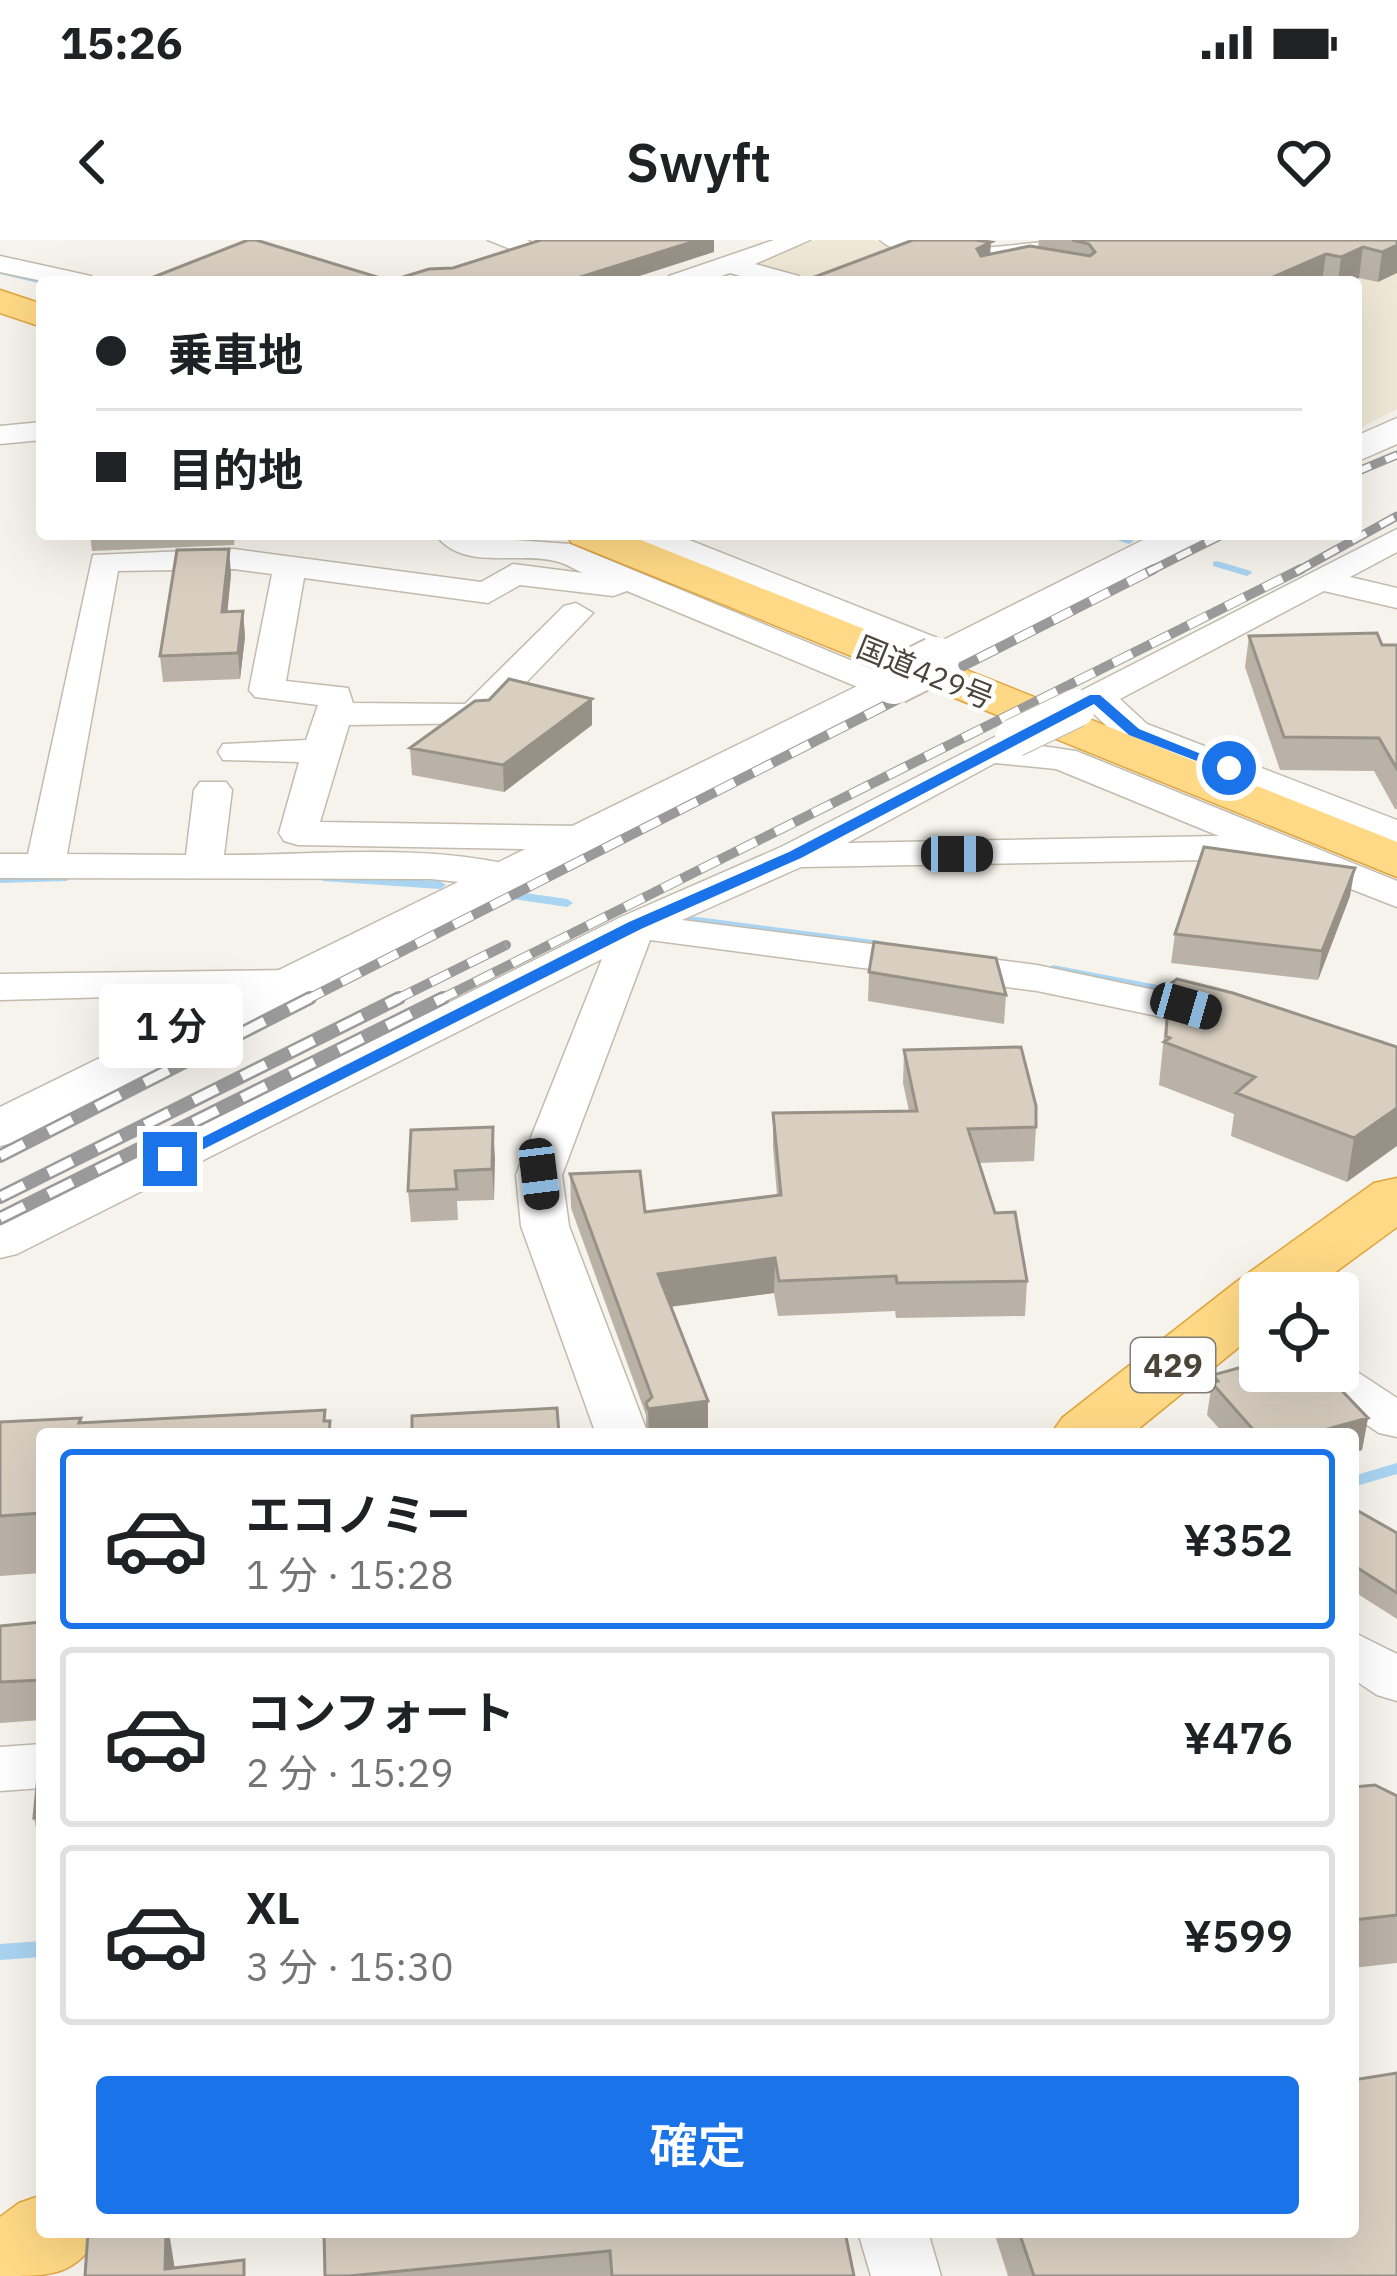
<!DOCTYPE html>
<html lang="ja">
<meta charset="utf-8">
<style>
:root{--surface:#fff;--page:#f2f2f2;--text:#202124;--muted:#757577;--line:#e0e0e0;--accent:#1a73e8}
body{margin:0;font-family:"IBM Plex Sans","Noto Sans JP",sans-serif;background:var(--page);color:var(--text);height:100vh;display:flex;flex-direction:column;font-size:45px;white-space:nowrap}
*{box-sizing:border-box;margin:0}
p{font-size:39px;color:var(--muted)}
.icon{flex:none;width:66px;height:66px;fill:none;stroke:currentColor;stroke-width:2;stroke-linecap:round;stroke-linejoin:round}
.map{position:relative;flex:1;overflow:hidden}
.drawer{position:absolute;left:36px;top:1188px;width:1323px;height:810px;display:flex;flex-direction:column;background:var(--surface);border-radius:12px;box-shadow:0 12px 48px #0002}
.drawer>*{flex:none}
.banner{position:absolute;left:36px;top:36px;width:1326px;height:264px;border-radius:12px;box-shadow:0 12px 48px #0002;display:grid;align-content:center;height:264px;padding:0 60px;background:var(--surface)}
.fabs{position:absolute;left:1239px;top:1032px;display:grid;gap:24px}
.fabs a{display:grid;place-items:center;width:120px;height:120px;border-radius:12px;background:var(--surface);box-shadow:0 12px 48px #0002;font-size:60px}
.end{position:absolute;width:54px;height:54px;margin:-27px;border:15px solid #1a73e8;background:#fff;box-shadow:0 0 0 6px #fff}
.from{border-radius:50%}
.bubble{position:absolute;height:84px;border-radius:12px;background:var(--surface);box-shadow:0 12px 48px #0002;font-size:39px;font-weight:600;line-height:84px;text-align:center}
.car{position:absolute;width:36px;height:72px;margin:-36px -18px;border-radius:15px;box-shadow:0 0 9px 3px #0007;background:linear-gradient(#222 24%,#8ab4d8 0 40%,#222 0 76%,#8ab4d8 0 86%,#222 0)}
.banner b{display:flex;align-items:center;gap:42px;height:114px;font-size:45px}
.banner b+b{border-top:3px solid var(--line)}
.banner i{width:30px;height:30px;background:var(--text)}
ul{padding:21px 0 0;list-style:none}
li{display:flex;align-items:center;gap:36px;height:180px;margin:0 24px 18px;padding:0 36px;border:6px solid var(--line);border-radius:12px}
li div{flex:1}
li b{display:block;font-size:45px}
li em{font-style:normal;font-weight:600}
li.selected{border-color:var(--accent)}
li>.icon{width:108px;height:108px;stroke-width:1.5}
.action{display:flex;gap:24px;margin-top:auto;padding:24px 60px}
.action a{flex:1;height:138px;border-radius:12px;background:var(--accent);color:#fff;font-size:48px;font-weight:600;line-height:138px;text-align:center}
.status{display:flex;justify-content:space-between;align-items:center;height:84px;padding:0 60px;background:var(--surface);direction:ltr}
.status svg{height:33px;fill:currentColor}
header{display:flex;justify-content:space-between;align-items:center;height:156px;padding:0 60px;background:var(--surface);font-size:54px;font-weight:600}
.map>svg:first-child{display:block}
.education{fill:#efe8d6}
.lines{fill:none;stroke-linecap:round;stroke-linejoin:round}
.stream{fill:#a9d4f2;fill-rule:evenodd}
.minor-casing{stroke:#c2bbae;stroke-width:3}
.tertiary-casing{stroke:#c2bbae;stroke-width:3}
.trunk-casing{stroke:#e0a43c;stroke-width:3}
.minor{fill:#fff;fill-rule:evenodd}
.tertiary{fill:#fff;fill-rule:evenodd}
.trunk{fill:#ffd985;fill-rule:evenodd}
.rail-far2-casing{stroke:#9a9a9a;stroke-width:9}
.rail-far1-casing{stroke:#9a9a9a;stroke-width:10}
.rail-casing{stroke:#9a9a9a;stroke-width:14}
.rail-far2{stroke:#fff;stroke-width:6;stroke-dasharray:16;stroke-linecap:butt}
.rail-far1{stroke:#fff;stroke-width:8;stroke-dasharray:21;stroke-linecap:butt}
.rail{stroke:#fff;stroke-width:9;stroke-dasharray:27;stroke-linecap:butt}
.minor-bridge-casing{stroke:#c2bbae;stroke-width:40;stroke-linecap:butt}
.tertiary-bridge-casing{stroke:#c2bbae;stroke-width:50;stroke-linecap:butt}
.minor-bridge{stroke:#fff;stroke-width:38}
.tertiary-bridge{stroke:#fff;stroke-width:46}
.wall{fill:#bab2a6}
.shaded-wall{fill:#979187}
.building{fill:#d8cfc1;stroke:#979187;stroke-width:3}
.route{fill:#1a73e8}
.labels{text-anchor:middle;stroke-width:10;stroke-linejoin:round;paint-order:stroke}
.far-street-label{font-size:30px;fill:#4b4439;stroke:#fff}
.shield{fill:#fff;stroke:#817c74;stroke-width:3}
.shield-label{font-size:33px;font-weight:bold;fill:#4b4439}
</style>
<div class="status"><b>15:26</b><svg viewBox="0 0 49 12"><path d="M0 12V9h3v3zM5 12V6h3v6zM10 12V3h3v9zM15 12V0h3v12zM26 1h20v11H26zM47 4h2v5h-2z"/></svg></div>
<header><svg class="icon" aria-label="back" viewBox="0 0 24 24"><path d="M15 5l-7 7 7 7"/></svg>Swyft<svg class="icon" aria-label="heart" viewBox="0 0 24 24"><path d="M12 20l-8-8c-3-5 5-10 8-4 3-6 11-1 8 4z"/></svg></header>
<div class="map">
<svg width="1397" height="2036" viewBox="0 0 1397 2036">
<rect width="100%" height="100%" fill="#f6f3ec"/>
<path class="education" d="M 816,0 L 872,0 L 983,31 L 1397,0 L 1397,169 L 1356,190 L 1356,42 L 803,42 L 745,25 Z"/>
<g class="lines">
<path class="stream" d="M 0,30 L 47,40 L 48,42 L 42,42 L 42,44 L 0,34 Z
M 1100,294 L 1116,294 L 1134,301 L 1129,304 Z
M 1217,321 L 1251,331 L 1252,333 L 1247,336 L 1213,326 L 1213,322 Z
M 63,634 L 69,638 L 67,641 L 0,643 L 0,635 Z
M 327,634 L 440,641 L 446,645 L 440,649 L 323,641 L 321,638 Z
M 504,650 L 567,659 L 573,663 L 567,667 L 500,657 L 500,651 Z
M 682,675 L 881,701 L 887,705 L 881,709 L 678,682 L 678,676 Z
M 1053,725 L 1189,751 L 1196,755 L 1189,759 L 1048,732 L 1047,729 Z
M 1397,1223 L 1397,1234 L 1353,1247 L 1353,1236 Z
M 42,1701 L 42,1717 L 0,1720 L 0,1704 Z"/>
<defs>
<path id="minor" d="M 488,0 L 527,0 L 543,9 L 530,17 Z
M 774,0 L 810,0 L 755,24 L 799,36 L 803,42 L 761,42 L 730,33 L 704,42 L 665,42 L 669,36 Z
M 880,0 L 922,0 L 973,9 L 1066,0 C 1032,32 914,30 880,0 Z
M 0,16 L 91,36 L 95,42 L 47,42 L 0,32 Z
M 42,182 L 42,200 L 0,204 L 0,186 Z
M 1397,289 L 1397,312 L 1350,337 L 1397,348 L 1397,368 L 1324,351 L 1120,459 L 1147,484 L 1397,580 L 1397,605 L 1121,500 L 1093,473 L 1076,479 L 1063,476 L 1058,468 L 1063,460 Z
M 435,294 L 570,304 L 896,439 L 902,446 L 896,453 L 872,453 L 627,351 L 613,356 L 520,345 L 488,363 L 304,338 L 286,441 L 348,448 L 353,463 L 465,464 L 564,366 L 576,363 L 593,373 L 487,483 L 349,485 L 320,582 L 580,586 L 594,590 L 599,598 L 594,606 L 580,610 L 298,605 L 284,601 L 279,593 L 299,522 L 223,520 L 218,512 L 223,504 L 306,500 L 318,465 L 255,457 L 249,450 L 272,334 L 234,329 L 118,331 L 67,614 L 186,615 L 194,550 L 200,542 L 226,542 L 232,550 L 224,615 C 320,615 426,603 520,627 L 526,635 L 520,643 L 506,647 L 431,639 L 0,638 L 0,614 L 28,614 L 93,315 L 234,309 L 481,342 L 513,324 L 583,333 C 574,329 565,323 555,321 C 516,311 463,332 435,294 Z
M 630,294 L 674,294 L 960,407 L 965,414 L 960,421 L 936,421 L 635,301 Z
M 1014,487 L 1027,490 L 1032,498 L 1028,504 L 1076,511 L 1397,641 L 1397,667 L 1274,619 L 801,627 L 682,680 L 1037,725 L 1244,769 L 1250,778 L 1244,787 L 1229,791 L 1037,751 L 650,700 L 562,935 L 569,986 L 648,1194 L 596,1194 L 521,986 L 516,935 L 602,719 L 17,1014 L 0,1018 L 0,986 L 621,677 L 781,607 ZM 995,523 L 1056,529 L 1219,596 L 847,603 Z
M 291,730 L 306,734 L 312,743 L 306,752 L 0,760 L 0,734 Z
M 1339,1120 L 1397,1158 L 1397,1197 L 1379,1193 L 1303,1142 L 1296,1131 L 1338,1131 Z
M 1353,1392 L 1397,1414 L 1397,1461 L 1377,1455 L 1353,1439 Z
M 42,1504 L 42,1548 L 0,1551 L 0,1507 Z
M 858,1992 L 928,1992 L 941,2036 L 871,2036 Z"/>
<path id="tertiary" d="M 1397,178 L 1397,204 L 1356,222 L 1356,196 Z
M 1155,294 L 1206,294 L 1200,302 L 951,429 L 936,433 L 921,429 L 914,420 L 921,411 Z
M 894,428 L 909,432 L 916,441 L 909,450 L 20,901 L 0,906 L 0,867 Z"/>
<path id="trunk" d="M 0,50 L 42,64 L 42,87 L 0,73 Z
M 565,294 L 626,294 L 1397,602 L 1397,637 L 572,303 Z
M 1397,938 L 1397,987 L 1307,1053 L 1260,1053 L 1260,1090 L 1132,1194 L 1051,1194 L 1062,1178 L 1236,1042 L 1374,943 Z
M 42,1955 L 42,1992 L 101,1992 C 75,2036 55,2036 0,2036 L 0,1977 L 19,1963 Z"/>
</defs>
<use href="#minor" class="minor-casing"/>
<use href="#tertiary" class="tertiary-casing"/>
<use href="#trunk" class="trunk-casing"/>
<use href="#minor" class="minor"/>
<use href="#tertiary" class="tertiary"/>
<use href="#trunk" class="trunk"/>
<defs>
<path id="rail-far2" d="M 1356,232 L 1397,215
M 1148,332 L 1224,294
M 1296,332 L 1397,276"/>
<path id="rail-far1" d="M 304,761 L 1154,329
M 393,761 L 506,705
M 437,761 L 1301,329"/>
<path id="rail" d="M 0,916 L 310,758
M 0,957 L 399,758
M 0,978 L 443,758"/>
</defs>
<use href="#rail-far2" class="rail-far2-casing"/>
<use href="#rail-far1" class="rail-far1-casing"/>
<use href="#rail" class="rail-casing"/>
<use href="#rail-far2" class="rail-far2"/>
<use href="#rail-far1" class="rail-far1"/>
<use href="#rail" class="rail"/>
<defs>
<path id="minor-bridge" d="M 1014,498 L 1076,468"/>
<path id="tertiary-bridge" d="M 894,441 L 936,420"/>
</defs>
<use href="#minor-bridge" class="minor-bridge-casing"/>
<use href="#tertiary-bridge" class="tertiary-bridge-casing"/>
<use href="#minor-bridge" class="minor-bridge"/>
<use href="#tertiary-bridge" class="tertiary-bridge"/>
</g>
<path class="wall" d="M 1039,0 L 1397,0 L 1378,42 L 1359,38 L 1349,42 L 804,42 L 1038,7 Z
M 90,294 L 235,294 L 234,305 L 92,311 Z
M 231,334 L 227,372 L 243,371 L 245,397 L 240,439 L 163,442 L 160,416 Z
M 1249,396 L 1397,405 L 1397,569 L 1395,569 L 1374,531 L 1280,530 L 1245,427 Z
M 592,485 L 504,552 L 412,535 L 410,508 Z
M 1350,656 L 1318,740 L 1171,723 L 1175,694 Z
M 869,732 L 1006,755 L 1004,784 L 868,761 Z
M 1169,745 L 1384,801 L 1347,942 L 1231,896 L 1234,874 L 1159,845 Z
M 904,810 L 1036,887 L 1034,921 L 979,923 L 995,973 L 1027,1041 L 1025,1076 L 896,1078 L 895,1071 L 778,1076 L 774,1053 L 671,1067 L 708,1194 L 646,1194 L 646,1175 L 571,968 L 570,934 L 645,972 L 777,955 L 773,907 L 773,873 L 909,871 L 903,843 Z
M 493,887 L 494,960 L 457,961 L 458,980 L 411,982 L 408,951 Z
M 1260,1122 L 1260,1131 L 1314,1131 L 1316,1133 L 1323,1131 L 1368,1178 L 1362,1210 L 1353,1213 L 1353,1194 L 1224,1194 L 1207,1175 L 1213,1135 Z
M 330,1181 L 331,1194 L 42,1194 L 42,1333 L 0,1336 L 0,1182 Z
M 1353,1268 L 1397,1293 L 1397,1379 L 1353,1351 Z
M 42,1382 L 42,1480 L 0,1483 L 0,1386 Z
M 42,1535 L 42,1618 L 34,1578 Z
M 1353,1547 L 1397,1556 L 1397,1723 L 1353,1728 Z
M 324,1992 L 845,1992 L 854,2036 L 325,2036 Z
M 994,1992 L 1353,1992 L 1397,2036 L 1008,2036 Z"/>
<path class="shaded-wall" d="M 698,0 L 714,0 L 714,12 L 621,42 L 565,42 Z
M 991,2 L 989,33 L 977,9 Z
M 1397,5 L 1397,33 L 1378,42 L 1382,12 Z
M 1363,7 L 1359,38 L 1349,42 L 1338,42 L 1341,17 Z
M 1326,14 L 1322,42 L 1262,42 Z
M 229,309 L 231,334 L 225,397 L 222,372 Z
M 243,371 L 245,397 L 240,439 L 238,413 Z
M 592,459 L 592,485 L 504,552 L 503,525 Z
M 1355,628 L 1350,656 L 1318,740 L 1322,711 Z
M 1397,868 L 1397,906 L 1347,942 L 1354,898 Z
M 493,887 L 495,918 L 494,960 L 492,929 Z
M 775,1018 L 774,1053 L 659,1068 L 658,1034 Z
M 708,1161 L 708,1194 L 649,1194 L 648,1169 Z
M 1368,1178 L 1362,1210 L 1353,1213 L 1353,1194 L 1309,1194 Z
M 166,1992 L 169,1992 L 175,2030 L 165,2029 Z"/>
<path class="building" d="M 248,0 L 256,0 L 390,41 L 429,29 L 453,28 L 541,0 L 698,0 L 565,42 L 141,42 Z
M 913,0 L 975,0 L 991,2 L 977,9 L 981,16 L 1030,6 L 1090,16 L 1095,12 L 1089,4 L 1072,0 L 1397,0 L 1397,5 L 1382,12 L 1363,7 L 1341,17 L 1326,14 L 1262,42 L 1235,40 L 1230,42 L 804,41 Z
M 229,309 L 222,372 L 243,371 L 238,413 L 160,416 L 177,310 Z
M 1377,393 L 1382,405 L 1397,405 L 1397,529 L 1379,498 L 1284,497 L 1249,396 Z
M 509,439 L 592,459 L 503,525 L 410,508 L 475,461 L 489,460 Z
M 1204,607 L 1355,628 L 1322,711 L 1175,694 Z
M 874,702 L 996,718 L 1006,755 L 869,732 Z
M 1177,739 L 1233,753 L 1397,807 L 1397,868 L 1354,898 L 1236,853 L 1255,837 L 1164,802 L 1170,798 L 1166,796 L 1169,745 Z
M 1021,807 L 1036,866 L 1036,887 L 968,889 L 995,973 L 1015,972 L 1027,1041 L 897,1043 L 896,1036 L 779,1041 L 775,1018 L 658,1034 L 708,1161 L 648,1169 L 646,1163 L 652,1157 L 570,934 L 640,931 L 645,972 L 781,955 L 773,873 L 917,871 L 904,810 Z
M 493,887 L 492,929 L 455,931 L 457,949 L 408,951 L 411,890 Z
M 1260,1122 L 1260,1131 L 1314,1131 L 1316,1133 L 1323,1131 L 1368,1178 L 1309,1194 L 1257,1194 L 1212,1143 L 1218,1141 L 1213,1135 Z
M 557,1168 L 559,1194 L 412,1194 L 412,1176 Z
M 325,1170 L 324,1181 L 330,1181 L 329,1194 L 42,1194 L 42,1273 L 0,1276 L 0,1182 L 81,1178 L 79,1183 Z
M 1353,1268 L 1397,1293 L 1397,1353 L 1353,1325 Z
M 42,1382 L 42,1440 L 0,1442 L 0,1386 Z
M 38,1535 L 42,1535 L 42,1577 L 34,1578 Z
M 1375,1545 L 1397,1556 L 1397,1675 L 1353,1680 L 1353,1547 Z
M 1397,1833 L 1397,2036 L 1034,2036 L 1019,1992 L 1353,1992 L 1353,1840 Z
M 88,1992 L 166,1992 L 165,2029 L 244,2020 L 244,2036 L 85,2036 Z
M 324,1992 L 845,1992 L 854,2036 L 612,2036 L 610,2011 L 349,2036 L 325,2036 Z"/>
<path class="route" d="M 1090,455 L 1100,455 L 1139,489 L 1236,528 L 1223,531 L 1129,495 L 1094,464 L 801,618 L 641,689 L 176,923 L 160,919 L 629,682 L 789,612 Z"/>
<g class="labels">
<g class="far-street-label">
<text transform="translate(925 433) rotate(22)" y="10">国道429号</text>
</g>
<rect class="shield" x="1131" y="1098" width="84" height="54" rx="9"/>
<g class="shield-label">
<text x="1173" y="1137">429</text>
</g>
</g>
</svg>
<div class="fabs">
<a><svg class="icon" aria-label="locate" viewBox="0 0 24 24"><circle cx="12" cy="12" r="6"/><path d="M12 2v4M12 18v4M2 12h4M18 12h4"/></svg></a>
</div>
<i class="end from" style="left:1229px;top:528px"></i>
<i class="end" style="left:170px;top:919px"></i>
<div class="bubble" style="left:99px;top:744px;width:144px">1 分</div>
<i class="car" style="left:957px;top:614px;rotate:90deg"></i>
<i class="car" style="left:1186px;top:766px;rotate:106deg"></i>
<i class="car" style="left:539px;top:934px;rotate:173deg"></i>
<div class="banner">
<b><i class="from"></i>乗車地</b>
<b><i></i>目的地</b>
</div>
<section class="drawer">
<ul>
<li class="selected"><svg class="icon" aria-label="car" viewBox="0 0 24 24"><path d="M5 17H2v-5l4-1 3-4h7l3 4 3 1v5h-3M9 17h6M6 11h13"/><circle cx="7" cy="17" r="2"/><circle cx="17" cy="17" r="2"/></svg><div><b>エコノミー</b><p>1 分 · 15:28</p></div><em>¥352</em></li>
<li><svg class="icon" aria-label="car" viewBox="0 0 24 24"><path d="M5 17H2v-5l4-1 3-4h7l3 4 3 1v5h-3M9 17h6M6 11h13"/><circle cx="7" cy="17" r="2"/><circle cx="17" cy="17" r="2"/></svg><div><b>コンフォート</b><p>2 分 · 15:29</p></div><em>¥476</em></li>
<li><svg class="icon" aria-label="car" viewBox="0 0 24 24"><path d="M5 17H2v-5l4-1 3-4h7l3 4 3 1v5h-3M9 17h6M6 11h13"/><circle cx="7" cy="17" r="2"/><circle cx="17" cy="17" r="2"/></svg><div><b>XL</b><p>3 分 · 15:30</p></div><em>¥599</em></li>
</ul>
<div class="action"><a>確定</a></div>
</section>
</div>
